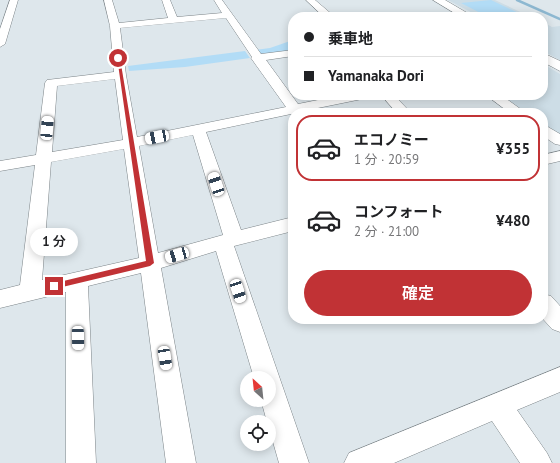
<!DOCTYPE html>
<html lang="ja">
<meta charset="utf-8">
<style>
:root{--surface:#fff;--page:#f2f2f2;--text:#202124;--muted:#757577;--line:#e0e0e0;--accent:#c13235}
body{margin:0;font-family:"PT Sans","Noto Sans JP",sans-serif;background:var(--page);color:var(--text);height:100vh;display:flex;flex-direction:column;font-size:15px;white-space:nowrap}
*{box-sizing:border-box;margin:0}
p{font-size:13px;color:var(--muted)}
.icon{flex:none;width:22px;height:22px;fill:none;stroke:currentColor;stroke-width:2;stroke-linecap:round;stroke-linejoin:round}
.map{position:relative;flex:1;overflow:hidden}
.side{position:absolute;left:288px;top:108px;width:260px;height:216px;display:flex;flex-direction:column;background:var(--surface);border-radius:16px;box-shadow:0 2px 10px #0003}
.side>*{flex:none}
.banner{position:absolute;left:288px;top:12px;width:260px;height:88px;border-radius:16px;box-shadow:0 2px 10px #0003;display:grid;align-content:center;height:88px;padding:0 16px;background:var(--surface)}
.needle{width:26px;rotate:333deg}
.fabs{position:absolute;left:240px;top:371px;display:grid;gap:8px}
.fabs a{display:grid;place-items:center;width:36px;height:36px;border-radius:50%;background:var(--surface);box-shadow:0 2px 10px #0003;font-size:20px}
.end{position:absolute;width:18px;height:18px;margin:-9px;border:5px solid #c13235;background:#fff;box-shadow:0 0 0 2px #fff}
.from{border-radius:50%}
.bubble{position:absolute;height:28px;border-radius:14px;background:var(--surface);box-shadow:0 2px 10px #0003;font-size:13px;font-weight:600;line-height:28px;text-align:center}
.car{position:absolute;width:12px;height:24px;margin:-12px -6px;border-radius:5px;box-shadow:0 0 3px 1px #0007;background:linear-gradient(#fff 24%,#345 0 40%,#fff 0 76%,#345 0 86%,#fff 0)}
.banner b{display:flex;align-items:center;gap:14px;height:38px;font-size:15px}
.banner b+b{border-top:1px solid var(--line)}
.banner i{width:10px;height:10px;background:var(--text)}
ul{padding:7px 0 0;list-style:none}
li{display:flex;align-items:center;gap:12px;height:66px;margin:0 8px 6px;padding:0 8px;border:2px solid transparent;border-radius:16px}
li div{flex:1}
li b{display:block;font-size:15px}
li em{font-style:normal;font-weight:600}
li.active{border-color:var(--accent)}
li>.icon{width:36px;height:36px;stroke-width:1.5}
.button{display:flex;gap:8px;margin-top:auto;padding:8px 16px}
.button a{flex:1;height:46px;border-radius:24px;background:var(--accent);color:#fff;font-size:16px;font-weight:600;line-height:46px;text-align:center}
.map>svg:first-child{display:block}
.built{fill:#cddde6}
.green{fill:#b2dcf6}
.lines{fill:none;stroke-linecap:round;stroke-linejoin:round}
.stream{stroke:#8db8d1;stroke-width:2.5}
.minor-casing{stroke:#7b8387;stroke-width:1}
.major-casing{stroke:#7b8387;stroke-width:1}
.minor{fill:#fff;fill-rule:evenodd}
.major{fill:#fff;fill-rule:evenodd}
.route{fill:#c13235}
</style>
<div class="map">
<svg width="560" height="463" viewBox="0 0 560 463">
<rect width="100%" height="100%" fill="#dee7ec"/>
<path class="built" d="M 448,0 L 495,0 L 531,17 L 480,17 Z
M 543,22 L 552,27 L 560,26 L 560,60 L 543,51 Z
M 543,64 L 560,74 L 560,136 L 543,125 L 543,113 L 526,113 L 499,95 L 543,95 Z"/>
<path class="green" d="M 491,0 L 527,17 L 488,17 L 461,3 Z
M 293,40 L 293,52 L 260,56 L 255,50 L 270,48 Z
M 245,51 L 250,58 L 185,67 L 129,71 L 128,66 Z"/>
<g class="lines">
<path class="stream" d="M 517,0 L 560,19"/>
<defs>
<path id="minor" d="M 10,0 L 18,0 L 5,44 L 0,47 L 0,29 Z
M 104,0 L 112,0 L 119,23 L 168,18 L 162,0 L 170,0 L 177,17 L 222,13 L 214,0 L 222,0 L 261,54 L 293,50 L 293,56 L 266,60 L 298,104 L 343,95 L 368,95 L 367,98 L 303,111 L 304,113 L 293,113 L 293,116 L 291,114 L 206,132 L 241,230 L 293,217 L 293,231 L 234,246 L 309,463 L 279,463 L 269,428 L 269,422 L 267,422 L 261,400 L 269,400 L 269,378 L 254,378 L 216,251 L 161,268 L 196,463 L 166,463 L 141,273 L 88,286 L 96,463 L 66,463 L 66,292 L 0,308 L 0,290 L 20,285 L 35,165 L 0,171 L 0,161 L 36,155 L 45,83 L 47,80 L 114,72 L 110,26 ZM 226,18 L 252,57 L 251,58 L 286,107 L 137,137 L 126,75 L 120,28 ZM 115,79 L 123,140 L 52,152 L 57,86 ZM 193,135 L 223,235 L 158,253 L 139,146 ZM 124,149 L 139,258 L 42,280 L 51,162 Z
M 306,0 L 315,0 L 335,17 L 324,17 Z
M 381,95 L 394,95 L 411,113 L 397,113 Z
M 486,95 L 501,95 L 526,113 L 510,113 Z
M 543,126 L 548,127 L 560,134 L 560,145 L 555,144 L 543,136 Z
M 560,151 L 560,161 L 543,165 L 543,155 Z
M 543,294 L 551,296 L 560,306 L 560,332 L 552,329 L 543,319 Z
M 560,367 L 560,392 L 517,410 L 547,453 L 552,463 L 520,463 L 492,421 L 394,463 L 344,463 L 349,453 Z"/>
<path id="major" d="M 433,0 L 445,0 L 474,17 L 461,17 Z
M 543,53 L 560,61 L 560,71 L 543,62 Z"/>
</defs>
<use href="#minor" class="minor-casing"/>
<use href="#major" class="major-casing"/>
<use href="#minor" class="minor"/>
<use href="#major" class="major"/>
</g>
<path class="route" d="M 117,57 L 120,58 L 154,263 L 150,266 L 54,289 L 50,286 L 51,284 L 146,261 Z"/>
</svg>
<div class="fabs">
<a><svg class="needle" viewBox="-14 -14 28 28"><path d="M0-13l5 13h-10z" fill="#e53935"/><path d="M0 13l5-13h-10z" fill="#757577"/></svg></a>
<a><svg class="icon" aria-label="locate" viewBox="0 0 24 24"><circle cx="12" cy="12" r="6"/><path d="M12 2v4M12 18v4M2 12h4M18 12h4"/></svg></a>
</div>
<i class="end from" style="left:118px;top:58px"></i>
<i class="end" style="left:54px;top:286px"></i>
<div class="bubble" style="left:30px;top:228px;width:48px">1 分</div>
<i class="car" style="left:47px;top:128px;rotate:5deg"></i>
<i class="car" style="left:157px;top:137px;rotate:259deg"></i>
<i class="car" style="left:216px;top:184px;rotate:342deg"></i>
<i class="car" style="left:177px;top:255px;rotate:254deg"></i>
<i class="car" style="left:238px;top:291px;rotate:162deg"></i>
<i class="car" style="left:78px;top:338px;rotate:179deg"></i>
<i class="car" style="left:165px;top:358px;rotate:171deg"></i>
<div class="banner">
<b><i class="from"></i>乗車地</b>
<b><i></i>Yamanaka Dori</b>
</div>
<section class="side">
<ul>
<li class="active"><svg class="icon" aria-label="car" viewBox="0 0 24 24"><path d="M5 17H2v-5l4-1 3-4h7l3 4 3 1v5h-3M9 17h6M6 11h13"/><circle cx="7" cy="17" r="2"/><circle cx="17" cy="17" r="2"/></svg><div><b>エコノミー</b><p>1 分 · 20:59</p></div><em>¥355</em></li>
<li><svg class="icon" aria-label="car" viewBox="0 0 24 24"><path d="M5 17H2v-5l4-1 3-4h7l3 4 3 1v5h-3M9 17h6M6 11h13"/><circle cx="7" cy="17" r="2"/><circle cx="17" cy="17" r="2"/></svg><div><b>コンフォート</b><p>2 分 · 21:00</p></div><em>¥480</em></li>
</ul>
<div class="button"><a>確定</a></div>
</section>
</div>
